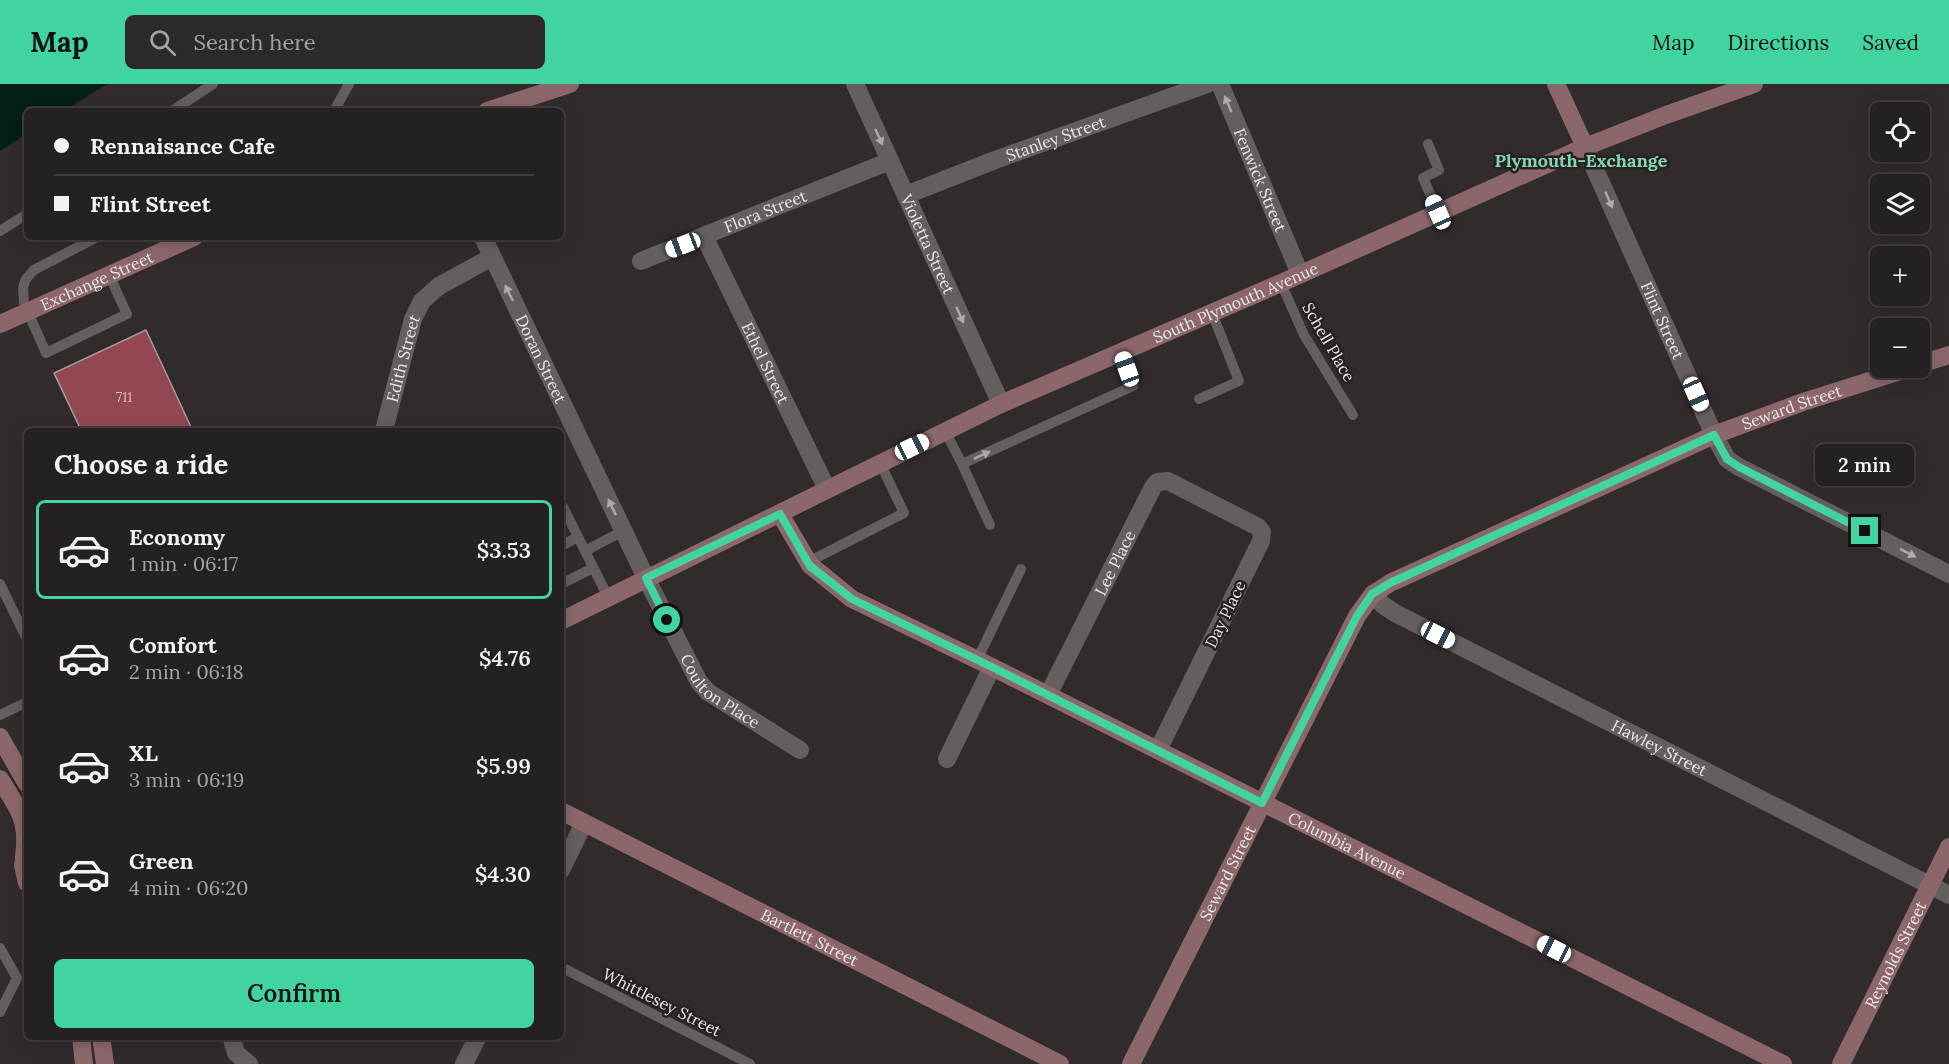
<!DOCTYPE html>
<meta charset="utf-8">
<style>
:root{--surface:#252021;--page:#2d282a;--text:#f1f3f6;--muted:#a3a3a5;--line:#423e3f;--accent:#42d4a0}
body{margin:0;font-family:Lora,serif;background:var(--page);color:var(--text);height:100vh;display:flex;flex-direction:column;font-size:22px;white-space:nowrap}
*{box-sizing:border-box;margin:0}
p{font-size:20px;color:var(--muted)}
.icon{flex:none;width:33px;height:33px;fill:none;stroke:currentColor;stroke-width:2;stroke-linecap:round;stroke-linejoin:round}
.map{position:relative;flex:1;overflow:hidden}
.details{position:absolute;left:24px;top:344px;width:540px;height:612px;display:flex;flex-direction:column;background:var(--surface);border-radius:9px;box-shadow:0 3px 15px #0003,0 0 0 2px var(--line)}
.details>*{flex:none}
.guide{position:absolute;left:24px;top:24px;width:540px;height:132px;border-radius:9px;box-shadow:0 3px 15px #0003,0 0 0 2px var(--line);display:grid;align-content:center;height:132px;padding:0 30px;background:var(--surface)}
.fabs{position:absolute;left:1870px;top:18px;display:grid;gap:12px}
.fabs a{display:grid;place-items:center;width:60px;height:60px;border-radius:9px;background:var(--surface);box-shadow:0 3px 15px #0003,0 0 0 2px var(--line);font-size:30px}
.end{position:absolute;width:27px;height:27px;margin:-14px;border:8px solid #42d4a0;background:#111;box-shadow:0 0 0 3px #111}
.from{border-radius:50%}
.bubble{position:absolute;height:42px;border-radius:9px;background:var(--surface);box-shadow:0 3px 15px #0003,0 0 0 2px var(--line);font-size:20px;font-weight:600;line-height:42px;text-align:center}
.car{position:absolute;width:18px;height:36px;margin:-18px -9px;border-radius:8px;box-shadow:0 0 4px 2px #0007;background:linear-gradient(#fff 24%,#345 0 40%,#fff 0 76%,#345 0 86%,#fff 0)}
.guide b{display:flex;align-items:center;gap:21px;height:57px;font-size:22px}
.guide b+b{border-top:2px solid var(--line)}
.guide i{width:15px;height:15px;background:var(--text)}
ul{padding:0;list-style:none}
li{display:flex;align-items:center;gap:18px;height:99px;margin:0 12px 9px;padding:0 18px;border:3px solid transparent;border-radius:9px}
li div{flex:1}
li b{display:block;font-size:22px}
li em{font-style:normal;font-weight:600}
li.active{border-color:var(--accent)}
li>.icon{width:54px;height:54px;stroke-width:1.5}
h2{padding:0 30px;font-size:27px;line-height:72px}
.primary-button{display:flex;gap:12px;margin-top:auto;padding:12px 30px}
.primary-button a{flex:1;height:69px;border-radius:9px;background:var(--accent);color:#111;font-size:24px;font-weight:600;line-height:69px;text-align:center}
header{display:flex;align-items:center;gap:36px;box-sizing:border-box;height:84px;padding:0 30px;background:var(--accent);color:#111}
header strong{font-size:28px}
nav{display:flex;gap:33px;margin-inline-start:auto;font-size:21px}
.search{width:420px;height:54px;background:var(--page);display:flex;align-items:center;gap:15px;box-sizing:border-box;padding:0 21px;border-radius:9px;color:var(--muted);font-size:22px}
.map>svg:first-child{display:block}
.water{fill:#041f15}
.building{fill:#924752;stroke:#a49c9d;stroke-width:1.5}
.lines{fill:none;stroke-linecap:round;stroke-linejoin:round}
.lane{stroke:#655e5e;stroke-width:10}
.street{stroke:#655e5e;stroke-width:18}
.secondary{stroke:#8b676c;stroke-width:18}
.oneway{fill:#afa9aa}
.route{stroke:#42d4a0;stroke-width:8}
.labels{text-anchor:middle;stroke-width:5;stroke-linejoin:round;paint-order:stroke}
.number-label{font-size:14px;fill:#d6bfc2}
.street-label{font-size:16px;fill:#ece7e8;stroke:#282122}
.neighbourhood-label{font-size:18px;font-weight:bold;fill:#80d7b2;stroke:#282122}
</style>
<header>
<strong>Map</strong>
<div class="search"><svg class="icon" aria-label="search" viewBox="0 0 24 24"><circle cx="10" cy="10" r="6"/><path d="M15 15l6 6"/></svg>Search here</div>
<nav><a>Map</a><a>Directions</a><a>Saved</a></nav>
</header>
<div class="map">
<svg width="1949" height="980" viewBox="0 0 1949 980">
<rect width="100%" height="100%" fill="#312b2c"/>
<path class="water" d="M 0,0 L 107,0 L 64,27 L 27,27 L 27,50 L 0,67 Z"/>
<path class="building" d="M 146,246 L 191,343 L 184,346 L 81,346 L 54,289 Z"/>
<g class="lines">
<path class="lane" d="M 172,27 L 213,0
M 334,27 L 349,0
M 1428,60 L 1439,86 L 1423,94 L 1438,128
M 0,147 L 27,130
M 97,153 L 34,186 L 26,195 L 23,203 L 24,219 L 46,269 L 127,230 L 109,191
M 1281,199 L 1304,251 L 1353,331
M 1199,315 L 1239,297 L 1212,229
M 945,347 L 962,380 L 1133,302 L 1121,268
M 962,380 L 990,441
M 561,419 L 578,453
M 561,462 L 578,453 L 608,513
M 585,467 L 623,447
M 808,478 L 904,429 L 880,379
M 0,500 L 27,555
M 561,500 L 593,484
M 977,576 L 1021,485
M 0,631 L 27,618
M 0,864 L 17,894 L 0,928
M 561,883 L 750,980"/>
<g class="street">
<path id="s1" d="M 855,0 L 1001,320"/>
<path id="s2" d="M 1220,0 L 1300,190"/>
<path id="s3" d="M 1585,63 L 1714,351 L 1727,375 L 1739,383 L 1949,490"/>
<path id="s4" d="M 906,111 L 995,76 L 1207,0"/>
<path id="s5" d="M 704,152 L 827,405"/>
<path id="s6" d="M 483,153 L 646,494 L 699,598 L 708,608 L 800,666"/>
<path id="s7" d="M 641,177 L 890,77"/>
<path id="s8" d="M 384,346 L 413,235 L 422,217 L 439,202 L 492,173"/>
<path id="s9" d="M 1373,510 L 1383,521 L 1395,529 L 1949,811"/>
<path id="s10" d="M 1048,611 L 1153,403 L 1157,398 L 1168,397 L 1258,443 L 1262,448 L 1261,457 L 1158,666"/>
<path d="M 947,675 L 992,583"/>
<path d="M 561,786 L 584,739"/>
<path d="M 231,952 L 236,969 L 249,980"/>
<path d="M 464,980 L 478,952"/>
</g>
<g class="secondary">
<path d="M 1556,0 L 1585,63"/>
<path d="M 487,27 L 570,0"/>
<path id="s11" d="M 0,240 L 194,153"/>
<path d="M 1920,280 L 1949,271"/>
<path id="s12" d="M 780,430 L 810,481 L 852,515 L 992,583 L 1783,980"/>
<path id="s13" d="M 561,537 L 1001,320 L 1281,199 L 1585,63 L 1666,31 L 1754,0"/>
<path d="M 0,653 L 27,700"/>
<path d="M 0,695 C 19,726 29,736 24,773"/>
<path id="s14" d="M 561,727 L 1060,980"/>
<path d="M 27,764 L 23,781 L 27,799"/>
<path d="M 81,952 L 84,980"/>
<path d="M 101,952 L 105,980"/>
<path id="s15" d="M 1131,980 L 1357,532 L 1373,510 L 1390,499 L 1714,351 L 1803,318 L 1910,284"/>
<path id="s16" d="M 1841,980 L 1949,763"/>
</g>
</g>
<defs><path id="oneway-solid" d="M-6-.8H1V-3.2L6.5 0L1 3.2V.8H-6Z" transform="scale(1.5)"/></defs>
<g class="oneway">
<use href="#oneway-solid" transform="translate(1228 20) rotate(-113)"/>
<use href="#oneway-solid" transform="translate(879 53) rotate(65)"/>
<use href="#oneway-solid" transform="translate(1609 116) rotate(66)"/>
<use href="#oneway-solid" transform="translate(509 209) rotate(-116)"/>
<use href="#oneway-solid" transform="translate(960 231) rotate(66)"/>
<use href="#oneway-solid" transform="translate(982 371) rotate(-25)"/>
<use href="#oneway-solid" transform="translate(612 423) rotate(-116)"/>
<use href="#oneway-solid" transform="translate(1908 469) rotate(27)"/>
</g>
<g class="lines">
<path class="route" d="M 667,536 L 646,494 L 780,430 L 810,482 L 852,515 L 992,583 L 1262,719 L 1357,532 L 1372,510 L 1390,499 L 1714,351 L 1727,375 L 1739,383 L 1865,447"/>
</g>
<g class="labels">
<g class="number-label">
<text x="124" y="318">711</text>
</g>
<g class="street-label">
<text dy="6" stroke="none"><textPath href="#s4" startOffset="160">Stanley Street</textPath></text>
<text dy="6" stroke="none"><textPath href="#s2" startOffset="104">Fenwick Street</textPath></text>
<text dy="6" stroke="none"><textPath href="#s7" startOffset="134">Flora Street</textPath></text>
<text dy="6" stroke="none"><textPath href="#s1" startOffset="176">Violetta Street</textPath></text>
<text dy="6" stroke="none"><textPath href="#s11" startOffset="106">Exchange Street</textPath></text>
<text dy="6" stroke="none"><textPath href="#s13" startOffset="746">South Plymouth Avenue</textPath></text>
<text dy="6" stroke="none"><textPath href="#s3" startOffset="190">Flint Street</textPath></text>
<text transform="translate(1329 258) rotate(60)" y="6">Schell Place</text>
<text dy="6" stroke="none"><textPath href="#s6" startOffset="135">Doran Street</textPath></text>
<text dy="6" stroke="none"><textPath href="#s8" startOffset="74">Edith Street</textPath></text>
<text dy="6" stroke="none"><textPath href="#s5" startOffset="141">Ethel Street</textPath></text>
<text dy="6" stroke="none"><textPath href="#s15" startOffset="988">Seward Street</textPath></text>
<text dy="6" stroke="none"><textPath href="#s10" startOffset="148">Lee Place</textPath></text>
<text transform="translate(1225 530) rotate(-64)" y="6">Day Place</text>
<text dy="6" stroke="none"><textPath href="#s6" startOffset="516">Coulton Place</textPath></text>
<text dy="6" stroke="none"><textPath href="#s9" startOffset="326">Hawley Street</textPath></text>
<text dy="6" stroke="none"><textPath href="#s12" startOffset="666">Columbia Avenue</textPath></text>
<text dy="6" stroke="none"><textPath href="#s15" startOffset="214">Seward Street</textPath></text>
<text dy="6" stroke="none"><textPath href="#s14" startOffset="279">Bartlett Street</textPath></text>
<text dy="6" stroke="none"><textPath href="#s16" startOffset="122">Reynolds Street</textPath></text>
<text transform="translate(662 918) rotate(27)" y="6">Whittlesey Street</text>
</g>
<g class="neighbourhood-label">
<text x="1581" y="83">Plymouth-Exchange</text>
</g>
</g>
</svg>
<div class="fabs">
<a><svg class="icon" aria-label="locate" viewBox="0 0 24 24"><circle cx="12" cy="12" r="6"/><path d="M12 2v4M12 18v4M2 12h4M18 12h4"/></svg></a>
<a><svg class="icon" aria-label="layers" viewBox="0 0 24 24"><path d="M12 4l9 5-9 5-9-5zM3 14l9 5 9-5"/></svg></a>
<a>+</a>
<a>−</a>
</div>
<i class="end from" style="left:667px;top:536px"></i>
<i class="end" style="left:1865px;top:447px"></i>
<div class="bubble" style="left:1815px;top:360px;width:99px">2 min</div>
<i class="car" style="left:1438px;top:128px;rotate:336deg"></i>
<i class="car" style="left:683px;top:161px;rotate:249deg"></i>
<i class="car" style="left:1127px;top:285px;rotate:340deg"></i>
<i class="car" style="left:1696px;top:310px;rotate:156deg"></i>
<i class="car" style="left:912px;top:363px;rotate:64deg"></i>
<i class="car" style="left:1438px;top:551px;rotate:117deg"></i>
<i class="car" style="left:1554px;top:865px;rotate:297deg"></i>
<div class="guide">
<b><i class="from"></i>Rennaisance Cafe</b>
<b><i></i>Flint Street</b>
</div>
<section class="details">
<h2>Choose a ride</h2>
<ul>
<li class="active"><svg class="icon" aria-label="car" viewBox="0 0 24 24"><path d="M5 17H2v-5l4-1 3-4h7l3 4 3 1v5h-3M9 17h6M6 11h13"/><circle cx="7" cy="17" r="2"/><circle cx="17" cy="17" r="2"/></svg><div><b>Economy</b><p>1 min · 06:17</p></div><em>$3.53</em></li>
<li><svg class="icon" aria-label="car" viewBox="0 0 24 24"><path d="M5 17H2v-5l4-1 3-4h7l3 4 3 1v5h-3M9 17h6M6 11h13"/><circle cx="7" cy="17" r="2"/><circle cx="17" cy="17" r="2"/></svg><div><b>Comfort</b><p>2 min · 06:18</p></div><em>$4.76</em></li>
<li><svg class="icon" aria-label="car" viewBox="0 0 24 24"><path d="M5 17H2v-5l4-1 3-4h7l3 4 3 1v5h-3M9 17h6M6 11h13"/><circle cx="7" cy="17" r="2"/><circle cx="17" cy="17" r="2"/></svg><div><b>XL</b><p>3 min · 06:19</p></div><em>$5.99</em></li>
<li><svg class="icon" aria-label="car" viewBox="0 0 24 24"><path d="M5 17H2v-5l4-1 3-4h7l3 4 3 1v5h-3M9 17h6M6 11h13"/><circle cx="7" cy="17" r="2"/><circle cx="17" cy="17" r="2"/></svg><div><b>Green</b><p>4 min · 06:20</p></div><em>$4.30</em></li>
</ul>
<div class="primary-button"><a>Confirm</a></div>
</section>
</div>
